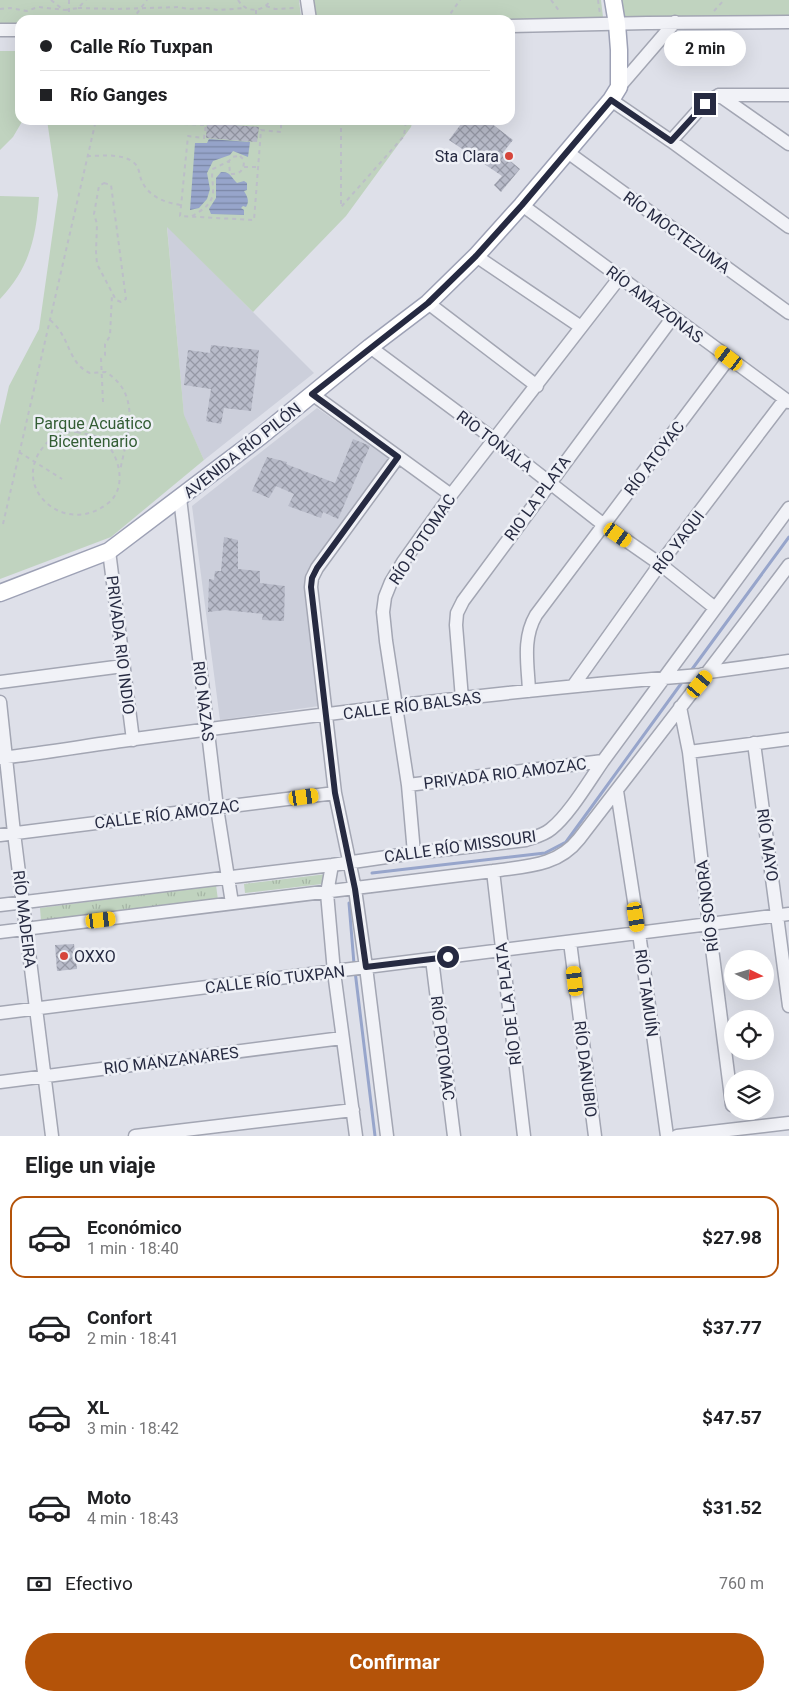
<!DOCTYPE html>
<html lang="es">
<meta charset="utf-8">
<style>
:root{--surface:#fff;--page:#f2f2f2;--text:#202124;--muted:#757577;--line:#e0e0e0;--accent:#b45309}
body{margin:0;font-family:Roboto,sans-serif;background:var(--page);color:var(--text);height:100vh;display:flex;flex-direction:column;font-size:19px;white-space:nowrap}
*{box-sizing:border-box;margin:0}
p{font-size:16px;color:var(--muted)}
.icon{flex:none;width:28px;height:28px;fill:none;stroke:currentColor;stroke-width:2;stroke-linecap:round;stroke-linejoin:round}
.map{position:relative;height:1136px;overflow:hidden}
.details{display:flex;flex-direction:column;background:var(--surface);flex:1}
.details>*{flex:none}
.top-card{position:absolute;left:15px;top:15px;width:500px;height:110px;border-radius:15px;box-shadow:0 5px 20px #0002;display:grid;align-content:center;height:110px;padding:0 25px;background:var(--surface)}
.needle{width:32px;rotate:95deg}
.controls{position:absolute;left:724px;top:950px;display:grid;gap:10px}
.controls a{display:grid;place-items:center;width:50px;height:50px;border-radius:50%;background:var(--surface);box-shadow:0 5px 20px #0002;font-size:25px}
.end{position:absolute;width:22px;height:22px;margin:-11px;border:6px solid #262a41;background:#fff;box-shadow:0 0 0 2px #fff}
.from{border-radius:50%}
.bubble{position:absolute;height:35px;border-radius:18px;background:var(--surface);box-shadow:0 5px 20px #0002;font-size:16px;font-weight:700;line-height:35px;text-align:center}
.car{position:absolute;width:15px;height:30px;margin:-15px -8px;border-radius:6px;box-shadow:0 0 4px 1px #0007;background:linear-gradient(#f5c518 24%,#345 0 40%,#f5c518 0 76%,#345 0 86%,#f5c518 0)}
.top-card b{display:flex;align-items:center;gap:18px;height:48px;font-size:19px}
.top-card b+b{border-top:1px solid var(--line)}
.top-card i{width:12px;height:12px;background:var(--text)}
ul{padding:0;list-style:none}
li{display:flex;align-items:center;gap:15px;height:82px;margin:0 10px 8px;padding:0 15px;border:2px solid transparent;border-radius:15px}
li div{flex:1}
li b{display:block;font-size:19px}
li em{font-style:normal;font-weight:700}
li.current{border-color:var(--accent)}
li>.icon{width:45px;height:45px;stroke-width:1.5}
h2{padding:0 25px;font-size:22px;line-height:60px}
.pay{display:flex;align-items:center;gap:12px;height:55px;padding:0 25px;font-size:19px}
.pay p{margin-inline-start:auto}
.primary-button{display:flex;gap:10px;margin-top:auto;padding:10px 25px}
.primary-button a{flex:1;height:58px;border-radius:30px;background:var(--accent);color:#fff;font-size:20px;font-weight:700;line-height:58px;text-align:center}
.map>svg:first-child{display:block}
.built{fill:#cccfdb}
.grass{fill:url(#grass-tufts)}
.park{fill:#c0d3bf}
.water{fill:url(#water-rules)}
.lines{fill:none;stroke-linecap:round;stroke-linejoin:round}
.stream{stroke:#97a5cb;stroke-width:3}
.building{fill:url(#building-cross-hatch)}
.minor-casing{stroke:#a3a6b3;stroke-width:15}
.major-casing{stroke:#9da1b5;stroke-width:19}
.path{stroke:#bcbec8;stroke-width:2;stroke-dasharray:4 4;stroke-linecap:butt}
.minor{stroke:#f1f2f7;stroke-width:12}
.major{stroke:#fff;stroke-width:16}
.route{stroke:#262a41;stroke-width:6}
.poi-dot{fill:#d6453b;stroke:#eef0f6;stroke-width:2}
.labels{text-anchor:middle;stroke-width:5;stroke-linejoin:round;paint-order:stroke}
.poi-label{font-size:16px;fill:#262a41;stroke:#eef0f6;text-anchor:end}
.street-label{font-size:16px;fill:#262a41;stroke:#eef0f6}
.park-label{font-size:16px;fill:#335d34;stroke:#eef0f6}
</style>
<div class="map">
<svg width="789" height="1136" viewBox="0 0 789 1136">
<defs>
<pattern id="grass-tufts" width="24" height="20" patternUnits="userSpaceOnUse" patternTransform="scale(1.25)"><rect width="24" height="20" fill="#c0d3bf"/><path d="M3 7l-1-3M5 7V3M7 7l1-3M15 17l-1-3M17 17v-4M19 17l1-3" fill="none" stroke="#a5b5a5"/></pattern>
<pattern id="water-rules" width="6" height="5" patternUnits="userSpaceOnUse" patternTransform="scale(1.25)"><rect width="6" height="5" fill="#97a5cb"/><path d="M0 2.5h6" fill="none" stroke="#7b87a6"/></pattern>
<pattern id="building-cross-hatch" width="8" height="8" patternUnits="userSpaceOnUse" patternTransform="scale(1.25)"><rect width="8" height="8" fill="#b8bbc9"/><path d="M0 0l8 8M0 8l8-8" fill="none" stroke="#9598a5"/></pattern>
</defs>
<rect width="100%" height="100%" fill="#dee0e9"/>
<path class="built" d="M 167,226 L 314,373 L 204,460 L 184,416 Z
M 317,408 L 391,459 L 306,573 L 319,706 L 220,720 L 192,506 Z"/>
<path class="grass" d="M 327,874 L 322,884 L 245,893 L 244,884 Z
M 216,885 L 218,900 L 41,921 L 40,908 Z"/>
<path class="park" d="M 0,0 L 299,0 L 301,17 L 300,20 L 20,20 L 20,28 L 0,28 Z
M 311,0 L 601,0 L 603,17 L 602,20 L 315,20 Z
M 620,0 L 789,0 L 789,18 L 624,19 Z
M 0,51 L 20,51 L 20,120 L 23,120 L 13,137 L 0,150 Z
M 47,120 L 413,120 L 411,127 L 346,216 L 253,312 L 167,227 L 184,415 L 204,460 L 111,537 L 0,579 L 0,425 L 9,386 L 39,329 L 58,195 Z
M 0,196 L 39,197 C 36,238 29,269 0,299 Z"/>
<path class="water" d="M 209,139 L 250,142 L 248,157 L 233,151 L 230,155 L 213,161 L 207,173 L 210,189 L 207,199 L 199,208 L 190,210 L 195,143 L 207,143 Z
M 221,172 C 230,171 231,177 237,183 L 244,181 L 247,183 L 247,190 L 244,191 C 247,196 250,201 246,207 L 243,206 L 241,208 L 244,210 L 244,215 L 211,214 L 209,209 L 216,198 L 216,178 Z"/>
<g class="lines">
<path class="stream" d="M 690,672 L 789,537
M 372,873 L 545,853 L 566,842 L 683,681
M 349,903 L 354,964
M 355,971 L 375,1136"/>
</g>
<path class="building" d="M 464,120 L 487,120 L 513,140 L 502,154 L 520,169 L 501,192 L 494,185 L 502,176 L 449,140 Z
M 207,123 L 259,127 L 257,142 L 206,138 Z
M 211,345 L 259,350 L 251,411 L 224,408 L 221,424 L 206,421 L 211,389 L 184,385 L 188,350 L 210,353 Z
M 353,439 L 370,446 L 338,519 L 323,512 L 321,518 L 288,506 L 294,494 L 276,486 L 269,498 L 252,491 L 267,457 L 287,462 L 286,464 L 335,483 Z
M 224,537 L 238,540 L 238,569 L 260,571 L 260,583 L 285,586 L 284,621 L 262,620 L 263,614 L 225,610 L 208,612 L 209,579 L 214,580 L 215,571 L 221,571 Z
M 74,944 L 77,969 L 57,971 L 55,945 Z"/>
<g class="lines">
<defs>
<path id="minor" d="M 307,0 L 310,20
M 510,26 L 647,23 L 789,22
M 0,30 L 20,30
M 619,87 L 675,22
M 719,95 L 789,144
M 611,100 L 671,141 L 789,227
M 671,141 L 705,103 L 719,95 L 789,95
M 566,151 L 789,313
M 522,205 L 789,402
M 476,256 L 581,327
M 428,303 L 537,386
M 370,347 L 495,440 L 604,525 L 660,564 L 715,608
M 312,394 L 451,495
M 180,498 L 217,808 L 232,903
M 109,551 L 133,740
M 0,682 L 123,666
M 573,686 L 660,564 L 785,399
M 529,691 C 528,665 522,639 536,615 L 729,358
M 462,699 L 456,625 L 457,613 L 463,601 L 673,317
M 0,702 L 14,833 L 52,1136
M 680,707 L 689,752 L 709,925 L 732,1105
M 754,743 L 789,1006
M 689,752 L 789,739
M 0,758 C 45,753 90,745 135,739 C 323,714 511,690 700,675 L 709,672 L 789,661
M 408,785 L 603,761
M 617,791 L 639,933 L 667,1136
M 0,835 L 335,793
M 414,853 L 408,785 L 386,641 L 383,612 L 385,597 L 391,582 L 403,562 L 451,495 L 620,277
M 332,865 L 327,893 L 334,972 L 356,1136
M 493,871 L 524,1136
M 0,905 L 332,865 L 414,853 L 526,840 C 535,837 544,835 551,829 C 569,815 589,781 603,761 L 789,508
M 0,932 L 493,871 C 525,866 557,867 579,839 C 649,748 720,657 789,565
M 570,942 L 595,1136
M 432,959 L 454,1136
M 0,1013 L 789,914
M 0,1082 L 342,1038
M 135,1136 L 353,1110
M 387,1136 L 366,967 L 355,889 L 335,793 L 311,587 L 312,578 L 317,568 L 398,457
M 677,1136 L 789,1123"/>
<path id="major" d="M 0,593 L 109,551 L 261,436 L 370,347 L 428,303 L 476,256 L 522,205 L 611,100 L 619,87 L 619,50 L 617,24 L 613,0"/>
</defs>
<use href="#minor" class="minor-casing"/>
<use href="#major" class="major-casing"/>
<path class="path" d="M 51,0 L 61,8
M 238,0 C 246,13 262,13 271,0
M 551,0 L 560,12
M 598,0 L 600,14
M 266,6 L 275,9 L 296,8
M 78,8 L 117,9 L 178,7 L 189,9 L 207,8 L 218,10 L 246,8
M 0,9 L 10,8 L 27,11 L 38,7 L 65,10
M 65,10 L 78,8 L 86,0
M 256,10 L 256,20
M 714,11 L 724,0
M 69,20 L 69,0
M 132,20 L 147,0
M 446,20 L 460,0
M 96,120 L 206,125 L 204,138 L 188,136 L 180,216 L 254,220 L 261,130 L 281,132 L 281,120
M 341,120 L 341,207 L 404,136 L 406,120
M 87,156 C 102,156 121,153 133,162 C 139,166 139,173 141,179 C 147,196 165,203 181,205
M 240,156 L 244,160 C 244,171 240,174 230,174 L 229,161 L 232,157 Z
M 244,167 L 258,167
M 104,183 L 111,185 L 126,299 L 121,302 L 116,300 L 97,264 L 96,252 L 97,224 L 94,214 L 99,186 Z
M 192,216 C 203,210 214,203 213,189 C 213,181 211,176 213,169 L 229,161
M 50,320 C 71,337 67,363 90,373 L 106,372 C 143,396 127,435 120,471
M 103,402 L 101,359 L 105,355 L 105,344 L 110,336 L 112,294
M 77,432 C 85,434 96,435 103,440 C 120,455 128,489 107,504 C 64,537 9,487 44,446 C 48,441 55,435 62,433 C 67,432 72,432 77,432 Z
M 110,447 L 115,448 L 120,447 L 125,439
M 19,452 L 62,479
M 3,524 L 96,120"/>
<use href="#minor" class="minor"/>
<use href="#major" class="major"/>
</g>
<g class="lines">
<path class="route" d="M 448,957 L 366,967 L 355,889 L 335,793 L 311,587 L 312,578 L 317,568 L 398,457 L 312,394 L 428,303 L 476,256 L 522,205 L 611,100 L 671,141 L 705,104"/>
</g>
<g class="poi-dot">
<circle cx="509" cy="156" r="5"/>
<circle cx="64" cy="956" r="5"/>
</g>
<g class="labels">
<g class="poi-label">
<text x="499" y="162">Sta Clara</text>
<text x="74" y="962" text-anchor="start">OXXO</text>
</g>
<g class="street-label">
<text transform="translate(677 232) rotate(36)" y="6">RÍO MOCTEZUMA</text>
<text transform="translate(655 304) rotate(37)" y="6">RÍO AMAZONAS</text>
<text transform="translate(495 441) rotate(37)" y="6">RIO TONALA</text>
<text transform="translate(242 450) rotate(-38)" y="6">AVENIDA RÍO PILÓN</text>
<text transform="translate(654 458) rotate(-53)" y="6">RÍO ATOYAC</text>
<text transform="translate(537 498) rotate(-54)" y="6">RIO LA PLATA</text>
<text transform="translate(422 539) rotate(-56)" y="6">RÍO POTOMAC</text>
<text transform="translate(678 542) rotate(-53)" y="6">RÍO YAQUI</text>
<text transform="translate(121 645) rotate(83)" y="6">PRIVADA RIO INDIO</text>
<text transform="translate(204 701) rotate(83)" y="6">RIO NAZAS</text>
<text transform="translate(412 705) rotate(-7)" y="6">CALLE RÍO BALSAS</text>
<text transform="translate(505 773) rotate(-7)" y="6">PRIVADA RIO AMOZAC</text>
<text transform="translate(167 814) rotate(-7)" y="6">CALLE RÍO AMOZAC</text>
<text transform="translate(768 845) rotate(82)" y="6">RÍO MAYO</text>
<text transform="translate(460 846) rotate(-8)" y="6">CALLE RÍO MISSOURI</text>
<text transform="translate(707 906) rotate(-97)" y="6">RÍO SONORA</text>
<text transform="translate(25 919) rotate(83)" y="6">RÍO MADEIRA</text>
<text transform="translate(275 979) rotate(-7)" y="6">CALLE RÍO TUXPAN</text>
<text transform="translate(647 993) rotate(82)" y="6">RÍO TAMUÍN</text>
<text transform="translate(508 1004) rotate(-97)" y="6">RÍO DE LA PLATA</text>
<text transform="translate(443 1048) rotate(83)" y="6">RÍO POTOMAC</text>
<text transform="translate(171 1060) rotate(-7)" y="6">RIO MANZANARES</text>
<text transform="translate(586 1069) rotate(83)" y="6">RÍO DANUBIO</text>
</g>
<g class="park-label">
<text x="93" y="429">Parque Acuático<tspan x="93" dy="18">Bicentenario</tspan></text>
</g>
</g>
</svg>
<div class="controls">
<a><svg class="needle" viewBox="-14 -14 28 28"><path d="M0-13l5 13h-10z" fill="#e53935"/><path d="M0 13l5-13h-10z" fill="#757577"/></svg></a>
<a><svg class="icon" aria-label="locate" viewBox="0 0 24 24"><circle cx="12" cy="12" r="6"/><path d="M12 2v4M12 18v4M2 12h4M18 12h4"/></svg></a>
<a><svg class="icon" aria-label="layers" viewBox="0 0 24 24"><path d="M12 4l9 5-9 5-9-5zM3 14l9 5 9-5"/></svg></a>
</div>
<i class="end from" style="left:448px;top:957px"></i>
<i class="end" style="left:705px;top:104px"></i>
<div class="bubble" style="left:664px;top:31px;width:82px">2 min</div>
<i class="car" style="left:729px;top:358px;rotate:307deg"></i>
<i class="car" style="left:618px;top:535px;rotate:125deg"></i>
<i class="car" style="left:700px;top:684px;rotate:40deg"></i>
<i class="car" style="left:304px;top:797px;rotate:82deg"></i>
<i class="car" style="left:636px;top:917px;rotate:171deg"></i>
<i class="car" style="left:101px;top:920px;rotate:83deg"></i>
<i class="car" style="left:575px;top:981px;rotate:353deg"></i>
<div class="top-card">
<b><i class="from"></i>Calle Río Tuxpan</b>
<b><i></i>Río Ganges</b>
</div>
</div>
<section class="details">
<h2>Elige un viaje</h2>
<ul>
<li class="current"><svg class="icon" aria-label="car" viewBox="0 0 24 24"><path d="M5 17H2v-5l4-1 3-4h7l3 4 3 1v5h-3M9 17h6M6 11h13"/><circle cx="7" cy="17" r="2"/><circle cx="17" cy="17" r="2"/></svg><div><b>Económico</b><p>1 min · 18:40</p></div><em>$27.98</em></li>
<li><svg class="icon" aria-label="car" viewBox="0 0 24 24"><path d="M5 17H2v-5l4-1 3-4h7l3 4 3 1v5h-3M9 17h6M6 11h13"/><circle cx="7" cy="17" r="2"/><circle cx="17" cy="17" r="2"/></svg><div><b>Confort</b><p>2 min · 18:41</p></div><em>$37.77</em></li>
<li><svg class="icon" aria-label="car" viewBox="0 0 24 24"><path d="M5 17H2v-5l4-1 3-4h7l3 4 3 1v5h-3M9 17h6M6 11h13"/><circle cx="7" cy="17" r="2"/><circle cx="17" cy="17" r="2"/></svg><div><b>XL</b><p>3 min · 18:42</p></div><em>$47.57</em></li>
<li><svg class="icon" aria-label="car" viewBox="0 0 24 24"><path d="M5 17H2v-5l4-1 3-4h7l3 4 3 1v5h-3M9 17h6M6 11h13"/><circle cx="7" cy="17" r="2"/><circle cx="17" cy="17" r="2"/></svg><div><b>Moto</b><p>4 min · 18:43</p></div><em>$31.52</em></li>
</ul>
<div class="pay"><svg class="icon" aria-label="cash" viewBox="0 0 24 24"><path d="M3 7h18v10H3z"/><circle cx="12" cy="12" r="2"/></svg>Efectivo<p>760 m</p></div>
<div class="primary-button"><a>Confirmar</a></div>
</section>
